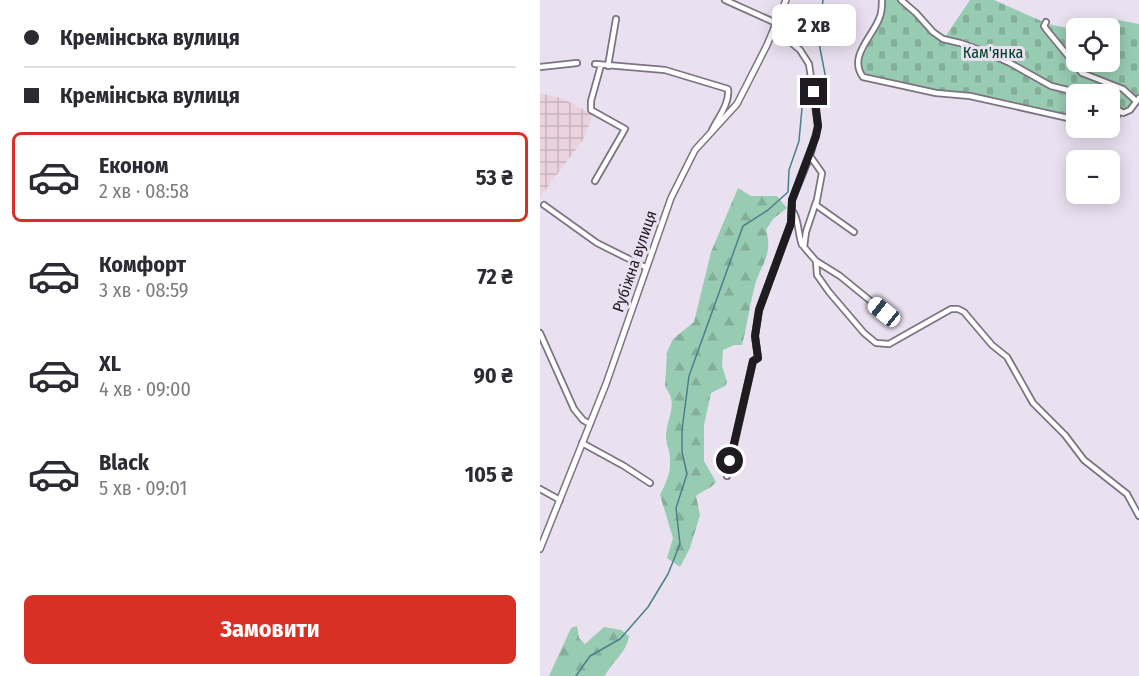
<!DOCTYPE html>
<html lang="uk">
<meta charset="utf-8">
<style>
:root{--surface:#fff;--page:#f2f2f3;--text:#2b2b33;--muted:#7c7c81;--line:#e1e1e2;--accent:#d93025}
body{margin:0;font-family:"Fira Sans Condensed",sans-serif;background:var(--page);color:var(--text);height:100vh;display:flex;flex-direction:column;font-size:22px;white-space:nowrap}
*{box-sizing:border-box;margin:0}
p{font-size:20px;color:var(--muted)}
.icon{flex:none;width:33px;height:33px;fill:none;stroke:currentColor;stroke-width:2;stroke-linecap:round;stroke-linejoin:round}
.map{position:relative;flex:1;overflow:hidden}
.sheet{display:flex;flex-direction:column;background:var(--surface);width:540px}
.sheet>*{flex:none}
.hud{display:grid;align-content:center;height:132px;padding:0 24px;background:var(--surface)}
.buttons{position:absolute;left:526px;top:18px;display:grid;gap:12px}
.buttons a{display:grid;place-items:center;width:54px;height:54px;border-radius:9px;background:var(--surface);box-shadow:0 3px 15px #0003;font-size:30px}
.end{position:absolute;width:27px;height:27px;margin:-14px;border:8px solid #1e1b21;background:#fff;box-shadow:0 0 0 3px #fff}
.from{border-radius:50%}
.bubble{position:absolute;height:42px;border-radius:9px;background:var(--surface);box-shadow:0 3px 15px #0003;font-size:20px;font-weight:700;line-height:42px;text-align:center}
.car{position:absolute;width:18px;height:36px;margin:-18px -9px;border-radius:8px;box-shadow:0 0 4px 2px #0007;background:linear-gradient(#fff 24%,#345 0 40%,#fff 0 76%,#345 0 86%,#fff 0)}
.hud b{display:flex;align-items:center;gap:21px;height:57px;font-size:22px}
.hud b+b{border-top:2px solid var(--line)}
.hud i{width:15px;height:15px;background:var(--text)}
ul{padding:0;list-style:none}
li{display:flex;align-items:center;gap:18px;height:90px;margin:0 12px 9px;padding:0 12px;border:3px solid transparent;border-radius:9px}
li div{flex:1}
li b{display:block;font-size:22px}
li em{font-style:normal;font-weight:700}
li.active{border-color:var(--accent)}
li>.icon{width:54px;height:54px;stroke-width:1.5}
.button{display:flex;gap:12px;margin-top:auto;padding:12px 24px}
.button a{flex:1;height:69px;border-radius:9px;background:var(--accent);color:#fff;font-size:24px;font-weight:700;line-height:69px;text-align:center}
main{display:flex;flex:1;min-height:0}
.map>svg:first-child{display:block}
.industrial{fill:url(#industrial-grid)}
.forest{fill:url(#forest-firs)}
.cemetery{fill:url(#cemetery-stones)}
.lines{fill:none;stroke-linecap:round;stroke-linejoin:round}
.stream{stroke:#49808b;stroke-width:1.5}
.minor-casing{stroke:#7c7482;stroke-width:8}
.tertiary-casing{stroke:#7c7482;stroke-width:8}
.minor{stroke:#fff;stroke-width:4.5}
.tertiary{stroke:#fff;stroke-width:5}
.route{stroke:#1e1b21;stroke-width:8}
.labels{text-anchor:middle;stroke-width:6;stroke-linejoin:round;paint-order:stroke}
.park-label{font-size:16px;fill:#003a27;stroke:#eae1f0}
.street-label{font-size:16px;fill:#1e1b21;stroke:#eae1f0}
</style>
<main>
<section class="sheet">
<div class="hud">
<b><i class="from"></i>Кремінська вулиця</b>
<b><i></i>Кремінська вулиця</b>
</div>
<ul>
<li class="active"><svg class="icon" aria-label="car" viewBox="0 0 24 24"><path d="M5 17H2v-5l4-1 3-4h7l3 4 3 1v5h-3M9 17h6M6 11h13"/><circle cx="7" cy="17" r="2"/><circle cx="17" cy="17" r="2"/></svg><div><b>Економ</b><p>2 хв · 08:58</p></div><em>53 ₴</em></li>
<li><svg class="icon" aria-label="car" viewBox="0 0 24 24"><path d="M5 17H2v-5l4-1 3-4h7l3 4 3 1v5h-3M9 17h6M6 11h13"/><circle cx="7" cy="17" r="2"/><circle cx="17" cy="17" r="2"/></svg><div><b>Комфорт</b><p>3 хв · 08:59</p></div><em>72 ₴</em></li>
<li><svg class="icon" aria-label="car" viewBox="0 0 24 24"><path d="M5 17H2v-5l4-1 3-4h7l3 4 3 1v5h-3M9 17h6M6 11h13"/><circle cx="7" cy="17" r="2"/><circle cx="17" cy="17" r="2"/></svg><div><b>XL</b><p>4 хв · 09:00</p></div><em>90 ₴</em></li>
<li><svg class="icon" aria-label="car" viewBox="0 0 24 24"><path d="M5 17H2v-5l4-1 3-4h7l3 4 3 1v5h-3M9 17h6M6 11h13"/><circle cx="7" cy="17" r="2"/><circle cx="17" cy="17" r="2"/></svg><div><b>Black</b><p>5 хв · 09:01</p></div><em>105 ₴</em></li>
</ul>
<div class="button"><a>Замовити</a></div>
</section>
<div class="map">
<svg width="599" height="676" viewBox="0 0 599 676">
<defs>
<pattern id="industrial-grid" width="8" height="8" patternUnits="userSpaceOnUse" patternTransform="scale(1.5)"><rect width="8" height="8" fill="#ebd3de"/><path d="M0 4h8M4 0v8" fill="none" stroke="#c9b5be"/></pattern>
<pattern id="forest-firs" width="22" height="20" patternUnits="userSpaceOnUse" patternTransform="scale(1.5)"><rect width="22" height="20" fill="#98ccb2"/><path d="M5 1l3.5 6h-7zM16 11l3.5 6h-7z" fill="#83af99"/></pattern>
<pattern id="cemetery-stones" width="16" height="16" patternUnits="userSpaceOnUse" patternTransform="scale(1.5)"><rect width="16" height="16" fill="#98ccb2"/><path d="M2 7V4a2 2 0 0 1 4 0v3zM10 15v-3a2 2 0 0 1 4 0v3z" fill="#83af99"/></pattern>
</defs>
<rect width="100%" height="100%" fill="#eae1f0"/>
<path class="industrial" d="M 0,93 L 24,99 L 53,115 L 43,140 L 0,197 Z"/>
<path class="forest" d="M 198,188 L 211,196 L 237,196 L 247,208 L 233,219 L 226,230 C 234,256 219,266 214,289 C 209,308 207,327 202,345 L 194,345 L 183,350 L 182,366 L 187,382 L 185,386 L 171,393 L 164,425 L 164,461 L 176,482 C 171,489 163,490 156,496 L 160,515 L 150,548 L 140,567 L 127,558 L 133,538 L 120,495 C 126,483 131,473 130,459 C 130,451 126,444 126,436 C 127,416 139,404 125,387 L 127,352 L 133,339 L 154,322 L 171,252 Z
M 37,626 L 39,638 L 45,644 L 64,627 L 81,630 L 89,636 C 86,654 73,660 65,676 L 9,676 L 31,628 Z"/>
<path class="cemetery" d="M 344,0 L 359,0 L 380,19 L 395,37 L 401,40 L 405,37 L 430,0 L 454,0 L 508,24 L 537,30 L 537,62 L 570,62 L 570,28 L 556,28 L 558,21 L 577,23 L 578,20 L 599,24 L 599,97 L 587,111 L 580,110 L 570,125 L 570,94 L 537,94 L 537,119 L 424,94 L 397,91 L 325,77 C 311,60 331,39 338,24 C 342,17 342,8 344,0 Z"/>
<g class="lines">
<path class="stream" d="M 274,88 L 284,84 L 285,74 L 278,38 L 283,0
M 36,676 L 50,656 L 80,639 L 108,607 L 128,574 L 140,544 L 136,508 L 147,474 L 142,452 L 142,430 L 149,376 L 203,226 L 228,210 L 248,192 L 249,170 L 259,141 L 262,108 L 268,91 L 270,90"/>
<defs>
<path id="minor" d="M 185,0 L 236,23
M 342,0 C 342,6 342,13 339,19 C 332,37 308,57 323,77 L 396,93 L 430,96 L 537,120
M 361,0 L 376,13 L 393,32 L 403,39 L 420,43 L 446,52 L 470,63 L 511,86 L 544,94
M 506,22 L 504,26 L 506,29 L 542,73 L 583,89 L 596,101
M 234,28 L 260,50 L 269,64 L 278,126 L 270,156 L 282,173 L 276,205 L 314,232
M 55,64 L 125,70 L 188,89 C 190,103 178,118 172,130
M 68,66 L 76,19
M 0,67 L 37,63
M 570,104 L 583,113 L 590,110 L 599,98
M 570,127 L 580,111
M 55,181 L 85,129 L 51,110 L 51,101 L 61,65
M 276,202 L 266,232 L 264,247 L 276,261 L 300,276 L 344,312
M 4,205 L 57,243 L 105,267
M 254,213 C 259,223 258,234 262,245
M 276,261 L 277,275 L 289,292 L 324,333 L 336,343 L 349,344 L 411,309 L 418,309 L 424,312 L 452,345 L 467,357 L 493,403 L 525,435 L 544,460 L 587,494 L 599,516
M 0,333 L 34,409 L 43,420 L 50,424
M 42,443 L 84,466 L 110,483
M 187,476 L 213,361 L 218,358 L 215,336 L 219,310 L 251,223 L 252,200 L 270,156
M 0,489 L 20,500"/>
<path id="tertiary" d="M 0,549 L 66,384 L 131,198 L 155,150 L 197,104 L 227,45 L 246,0"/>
</defs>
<use href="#minor" class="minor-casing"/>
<use href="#tertiary" class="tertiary-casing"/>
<use href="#minor" class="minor"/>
<use href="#tertiary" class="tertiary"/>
</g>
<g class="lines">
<path class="route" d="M 190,461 L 213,361 L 218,358 L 215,336 L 219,310 L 251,223 L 252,200 L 276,136 L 278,126 L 274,92"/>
</g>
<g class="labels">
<g class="park-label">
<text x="453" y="58">Кам'янка</text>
</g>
<g class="street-label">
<text transform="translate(94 261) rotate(-71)" y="6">Рубіжна вулиця</text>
</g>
</g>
</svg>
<div class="buttons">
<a><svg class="icon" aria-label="locate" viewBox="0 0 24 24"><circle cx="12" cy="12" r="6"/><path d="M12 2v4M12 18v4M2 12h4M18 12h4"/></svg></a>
<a>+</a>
<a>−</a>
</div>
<i class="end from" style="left:190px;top:461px"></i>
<i class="end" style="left:274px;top:92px"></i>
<div class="bubble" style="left:232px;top:4px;width:84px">2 хв</div>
<i class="car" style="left:344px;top:312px;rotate:309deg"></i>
</div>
</main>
